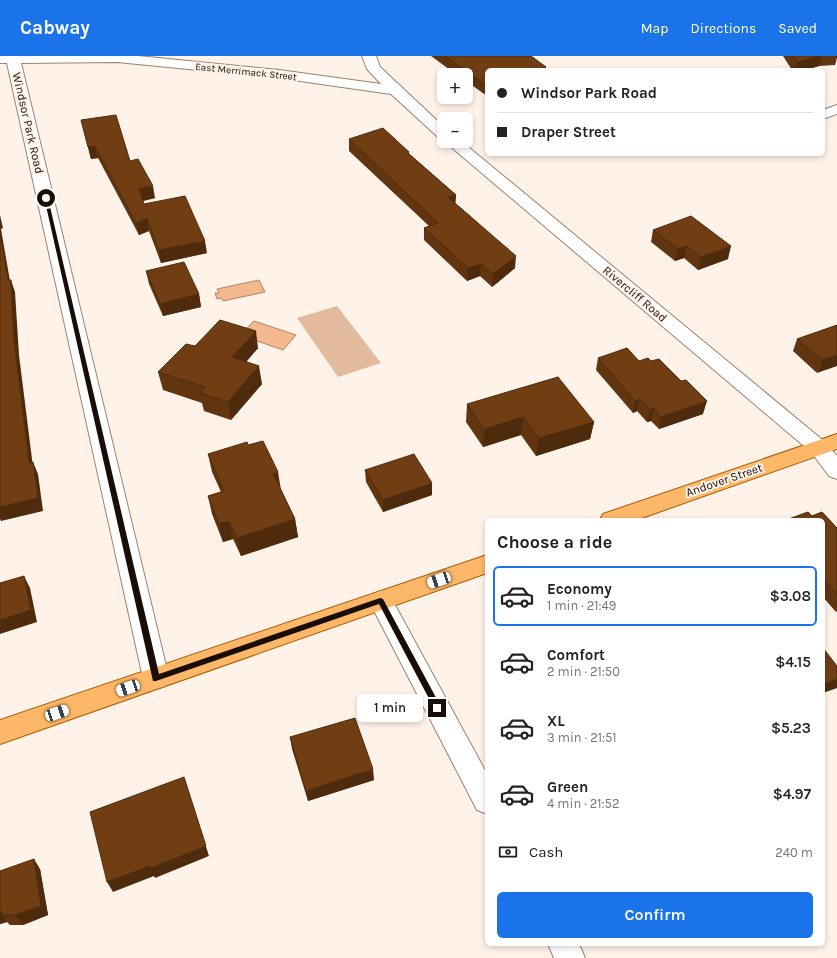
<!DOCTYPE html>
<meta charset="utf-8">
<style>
:root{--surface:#fff;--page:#f6f6f6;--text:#222;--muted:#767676;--line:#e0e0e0;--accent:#1a73e8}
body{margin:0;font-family:Karla,sans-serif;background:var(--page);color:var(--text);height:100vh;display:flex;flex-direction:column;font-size:15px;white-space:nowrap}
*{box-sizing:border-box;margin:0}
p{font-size:13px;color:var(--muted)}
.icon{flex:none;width:22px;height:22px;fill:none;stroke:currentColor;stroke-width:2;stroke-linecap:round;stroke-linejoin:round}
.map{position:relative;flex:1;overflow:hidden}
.details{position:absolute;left:485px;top:462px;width:340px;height:428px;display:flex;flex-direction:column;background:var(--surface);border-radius:6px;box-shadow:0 2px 6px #0003}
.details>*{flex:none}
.hud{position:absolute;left:485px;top:12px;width:340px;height:88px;border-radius:6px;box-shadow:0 2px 6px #0003;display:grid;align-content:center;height:88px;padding:0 12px;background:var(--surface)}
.buttons{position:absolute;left:437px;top:12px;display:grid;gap:8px}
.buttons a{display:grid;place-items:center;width:36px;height:36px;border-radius:6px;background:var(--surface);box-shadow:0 2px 6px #0003;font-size:20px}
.end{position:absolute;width:18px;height:18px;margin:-9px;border:5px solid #180e07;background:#fff;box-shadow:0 0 0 2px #fff}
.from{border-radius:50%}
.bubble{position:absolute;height:28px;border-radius:6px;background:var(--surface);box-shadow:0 2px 6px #0003;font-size:13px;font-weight:600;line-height:28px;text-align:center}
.car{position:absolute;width:12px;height:24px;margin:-12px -6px;border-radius:5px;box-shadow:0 0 3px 1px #0007;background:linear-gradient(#fff 24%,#345 0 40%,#fff 0 76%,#345 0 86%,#fff 0)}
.hud b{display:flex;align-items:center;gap:14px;height:38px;font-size:15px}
.hud b+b{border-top:1px solid var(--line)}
.hud i{width:10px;height:10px;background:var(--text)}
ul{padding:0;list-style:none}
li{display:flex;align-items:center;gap:12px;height:60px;margin:0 8px 6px;padding:0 4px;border:2px solid transparent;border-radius:6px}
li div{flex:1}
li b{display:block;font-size:15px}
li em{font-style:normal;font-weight:600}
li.selected{border-color:var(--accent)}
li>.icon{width:36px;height:36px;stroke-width:1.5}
h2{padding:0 12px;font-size:18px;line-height:48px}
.pay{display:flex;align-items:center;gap:10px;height:44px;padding:0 12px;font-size:15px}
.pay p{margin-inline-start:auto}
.primary-button{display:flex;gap:8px;margin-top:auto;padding:8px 12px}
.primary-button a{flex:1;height:46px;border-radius:6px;background:var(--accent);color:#fff;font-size:16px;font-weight:600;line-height:46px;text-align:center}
header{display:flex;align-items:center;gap:24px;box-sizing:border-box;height:56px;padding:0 20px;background:var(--accent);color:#fff}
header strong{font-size:19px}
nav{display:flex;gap:22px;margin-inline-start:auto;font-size:14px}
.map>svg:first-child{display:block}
.green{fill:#e2ba9d}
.water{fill:#f3b88d;stroke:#b18565}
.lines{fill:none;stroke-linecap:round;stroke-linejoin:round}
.minor-casing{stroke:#9d816d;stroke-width:2}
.major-casing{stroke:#ab5d05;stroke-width:2}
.minor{fill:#fff;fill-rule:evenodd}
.major{fill:#fcb768;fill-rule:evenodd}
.wall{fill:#613510}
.shaded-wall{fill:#4f2b0d}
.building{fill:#713e13;stroke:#4f2b0d}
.route{fill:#180e07}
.labels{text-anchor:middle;stroke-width:4;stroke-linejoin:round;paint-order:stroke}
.far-street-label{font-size:10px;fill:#180e07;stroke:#fff2e9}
.street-label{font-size:12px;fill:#180e07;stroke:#fff2e9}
</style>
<header>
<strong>Cabway</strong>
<nav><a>Map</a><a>Directions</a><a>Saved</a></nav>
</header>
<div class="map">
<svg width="837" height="902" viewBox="0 0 837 902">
<rect width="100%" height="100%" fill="#fff2e9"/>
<path class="green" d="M 337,250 L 381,307 L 338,321 L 297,262 Z"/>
<path class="water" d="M 259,224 L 265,236 L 223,245 L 221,242 L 217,243 L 215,237 L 219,237 L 217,233 Z
M 254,265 L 296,279 L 283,294 L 240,279 Z"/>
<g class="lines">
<defs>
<path id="minor" d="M 0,0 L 138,0 L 279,14 L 381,28 L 367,13 L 362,0 L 376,0 L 380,11 L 444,71 L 444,83 L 439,82 L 391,38 L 279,22 L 117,6 L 21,7 L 169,622 L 165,630 L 156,633 L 147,630 L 143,622 L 7,7 L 0,7 Z
M 837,49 L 837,58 L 823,63 L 823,54 Z
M 444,85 L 461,85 L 825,386 L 837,400 L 837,423 L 829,420 L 811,396 Z
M 381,535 L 389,538 L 487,718 L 487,758 L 477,754 L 369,545 L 373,538 Z
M 548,888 L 579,888 L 585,902 L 554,902 Z"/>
<path id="major" d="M 837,378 L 837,393 L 636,464 L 600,464 L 603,458 Z
M 487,499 L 487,517 L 0,688 L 0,664 Z"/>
</defs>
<use href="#minor" class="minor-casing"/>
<use href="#major" class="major-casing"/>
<use href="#minor" class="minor"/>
<use href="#major" class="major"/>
</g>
<path class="wall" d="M 431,0 L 531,0 L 487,14 L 487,40 L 466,25 L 466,19 L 457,19 Z
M 783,0 L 837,0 L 837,2 L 835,9 L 819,10 L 805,14 L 792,14 Z
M 81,64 L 130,105 L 155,142 L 143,145 L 144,148 L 207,197 L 161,207 L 149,175 L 139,179 L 98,102 L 91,103 Z
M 349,83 L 409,98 L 456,139 L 455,147 L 515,212 L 492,231 L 480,220 L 467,225 L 424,184 L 424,172 L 429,170 L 349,95 Z
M 653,174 L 728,203 L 698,214 L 684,202 L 675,205 L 651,186 Z
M 146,215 L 199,238 L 201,251 L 163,260 L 149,228 Z
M 837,269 L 817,317 L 793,295 L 797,283 Z
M 195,290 L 258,292 L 246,306 L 262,328 L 231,364 L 204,355 L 202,347 L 163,334 L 158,316 Z
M 598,302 L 639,305 L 703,358 L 659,373 L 651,365 L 647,366 L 637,355 L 633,357 L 596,314 Z
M 467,348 L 594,366 L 590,383 L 536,400 L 521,379 L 483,391 L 466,366 Z
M 248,389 L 281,433 L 295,463 L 298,481 L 241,500 L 233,483 L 223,486 L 212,458 L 208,440 L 221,436 L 212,416 L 208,398 Z
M 365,414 L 432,439 L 383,456 L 366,426 Z
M 808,456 L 812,460 L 822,456 L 837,472 L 837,555 L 836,556 L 823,541 L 823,464 L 786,464 Z
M 290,681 L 374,724 L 308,745 L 292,693 Z
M 40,813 L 48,859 L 23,869 L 10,869 L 7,866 L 0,868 L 0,815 Z"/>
<path class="shaded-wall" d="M 820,0 L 822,0 L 819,10 L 805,14 L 796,14 L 798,6 Z
M 546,11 L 546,14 L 535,14 Z
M 95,90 L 98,102 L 91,103 L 88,91 Z
M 153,130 L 155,142 L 142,145 L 139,133 Z
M 456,139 L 455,151 L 448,141 Z
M 0,159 L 3,172 L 1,173 L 11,231 L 11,224 L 15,236 L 19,299 L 34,419 L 29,407 L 14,286 L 8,224 L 0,178 Z
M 147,162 L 149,175 L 139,179 L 136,167 Z
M 205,185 L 207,197 L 161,207 L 159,194 Z
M 687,190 L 684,202 L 675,205 L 678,193 Z
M 731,190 L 728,203 L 698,214 L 701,201 Z
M 516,200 L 515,212 L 492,231 L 493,218 Z
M 481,208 L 480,220 L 467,225 L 468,212 Z
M 199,238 L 201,251 L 163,260 L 160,248 Z
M 256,275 L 258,292 L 235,319 L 232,301 Z
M 837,299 L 837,310 L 817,317 L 822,304 Z
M 259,310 L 262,328 L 231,364 L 228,346 Z
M 640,343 L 637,355 L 633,357 L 635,345 Z
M 707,345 L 703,358 L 659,373 L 661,361 Z
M 654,352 L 651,365 L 647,366 L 650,354 Z
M 523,361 L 521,379 L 483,391 L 484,373 Z
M 594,366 L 590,383 L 536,400 L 539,382 Z
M 33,406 L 38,418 L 43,455 L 1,465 L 0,463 L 0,451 Z
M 278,416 L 281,434 L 273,418 Z
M 432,427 L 432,439 L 383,456 L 383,444 Z
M 295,463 L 298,481 L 241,500 L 237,482 Z
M 229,465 L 233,483 L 223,486 L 219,468 Z
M 24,520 L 30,532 L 37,566 L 0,578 L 0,564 Z
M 837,623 L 837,632 L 823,637 L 823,628 Z
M 373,713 L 374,724 L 308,745 L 306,735 Z
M 184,721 L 209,800 L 155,822 L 154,820 L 113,836 L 107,826 Z
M 34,803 L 40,813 L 48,859 L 23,869 L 15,859 Z
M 2,855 L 2,859 L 7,866 L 0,868 L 0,856 Z"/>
<path class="building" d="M 445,0 L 531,0 L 546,11 L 535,14 L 487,14 L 487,30 Z
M 793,0 L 820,0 L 798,6 Z
M 116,59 L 130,105 L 138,103 L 153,130 L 139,133 L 144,148 L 185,140 L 205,185 L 159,194 L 147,162 L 136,167 L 95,90 L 88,91 L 81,64 Z
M 383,72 L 409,96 L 408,97 L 456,139 L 448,141 L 516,200 L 493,218 L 481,208 L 468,212 L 424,172 L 438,167 L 349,83 Z
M 691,160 L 731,190 L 701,201 L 687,190 L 678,193 L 653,174 Z
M 0,178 L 8,224 L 11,224 L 14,286 L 29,407 L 33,406 L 38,442 L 0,451 Z
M 184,206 L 199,238 L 160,248 L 146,215 Z
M 220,264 L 256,275 L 232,301 L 259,310 L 228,346 L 200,337 L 205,331 L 158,316 L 186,288 L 195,290 Z
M 837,269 L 837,299 L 822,304 L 797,283 Z
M 627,292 L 639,305 L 648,302 L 651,305 L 659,303 L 681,325 L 686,324 L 707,345 L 661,361 L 654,352 L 650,354 L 640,343 L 635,345 L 598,302 Z
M 558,321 L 594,366 L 539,382 L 523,361 L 484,373 L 467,348 Z
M 263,385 L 278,416 L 273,418 L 295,463 L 237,482 L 229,465 L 219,468 L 208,440 L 224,435 L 208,398 L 247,386 L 248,389 Z
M 414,398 L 432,427 L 383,444 L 365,414 Z
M 808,456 L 812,460 L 822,456 L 837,472 L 837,478 L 836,478 L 837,479 L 837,538 L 823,523 L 823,464 L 786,464 Z
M 24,520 L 31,554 L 0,564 L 0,527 Z
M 823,592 L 837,610 L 837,623 L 823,628 Z
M 355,662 L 373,713 L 306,735 L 290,681 Z
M 184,721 L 206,790 L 151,812 L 150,810 L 107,826 L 90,756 Z
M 34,803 L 41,850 L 15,859 L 2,859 L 2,855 L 0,856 L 0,815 Z"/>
<path class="route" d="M 44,141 L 48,142 L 159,618 L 380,542 L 383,543 L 440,649 L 440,654 L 435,654 L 379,548 L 156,625 L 153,625 Z"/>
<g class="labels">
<g class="far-street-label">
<text transform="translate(246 15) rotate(6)" y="4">East Merrimack Street</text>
</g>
<g class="street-label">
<text transform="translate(28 67) rotate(77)" y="4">Windsor Park Road</text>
<text transform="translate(635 238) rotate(40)" y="4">Rivercliff Road</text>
<text transform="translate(724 424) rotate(-19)" y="4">Andover Street</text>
</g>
</g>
</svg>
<div class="buttons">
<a>+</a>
<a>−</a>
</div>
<i class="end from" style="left:46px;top:142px"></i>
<i class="end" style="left:437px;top:652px"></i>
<div class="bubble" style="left:357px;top:638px;width:66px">1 min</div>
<i class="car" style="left:439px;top:524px;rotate:251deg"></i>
<i class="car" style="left:128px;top:632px;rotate:251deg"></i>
<i class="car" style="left:57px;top:657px;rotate:71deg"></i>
<div class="hud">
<b><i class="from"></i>Windsor Park Road</b>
<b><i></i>Draper Street</b>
</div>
<section class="details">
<h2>Choose a ride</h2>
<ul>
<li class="selected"><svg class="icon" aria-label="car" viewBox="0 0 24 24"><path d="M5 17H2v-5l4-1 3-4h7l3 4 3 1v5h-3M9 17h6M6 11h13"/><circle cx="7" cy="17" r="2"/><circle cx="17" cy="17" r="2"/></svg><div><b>Economy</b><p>1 min · 21:49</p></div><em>$3.08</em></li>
<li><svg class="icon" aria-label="car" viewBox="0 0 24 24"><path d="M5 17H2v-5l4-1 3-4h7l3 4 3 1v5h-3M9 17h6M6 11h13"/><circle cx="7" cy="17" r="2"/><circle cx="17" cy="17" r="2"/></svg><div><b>Comfort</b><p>2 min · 21:50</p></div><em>$4.15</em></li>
<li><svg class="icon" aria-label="car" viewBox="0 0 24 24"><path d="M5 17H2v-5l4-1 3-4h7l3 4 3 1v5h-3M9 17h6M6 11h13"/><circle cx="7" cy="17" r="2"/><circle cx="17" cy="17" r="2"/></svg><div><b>XL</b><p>3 min · 21:51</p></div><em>$5.23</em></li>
<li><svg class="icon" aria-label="car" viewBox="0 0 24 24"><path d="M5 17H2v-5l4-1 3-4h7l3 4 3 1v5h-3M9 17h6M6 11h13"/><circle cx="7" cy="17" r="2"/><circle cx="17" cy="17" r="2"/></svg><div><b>Green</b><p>4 min · 21:52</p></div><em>$4.97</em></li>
</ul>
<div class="pay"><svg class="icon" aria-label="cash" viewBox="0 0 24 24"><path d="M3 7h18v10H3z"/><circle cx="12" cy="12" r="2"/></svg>Cash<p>240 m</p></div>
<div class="primary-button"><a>Confirm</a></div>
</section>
</div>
